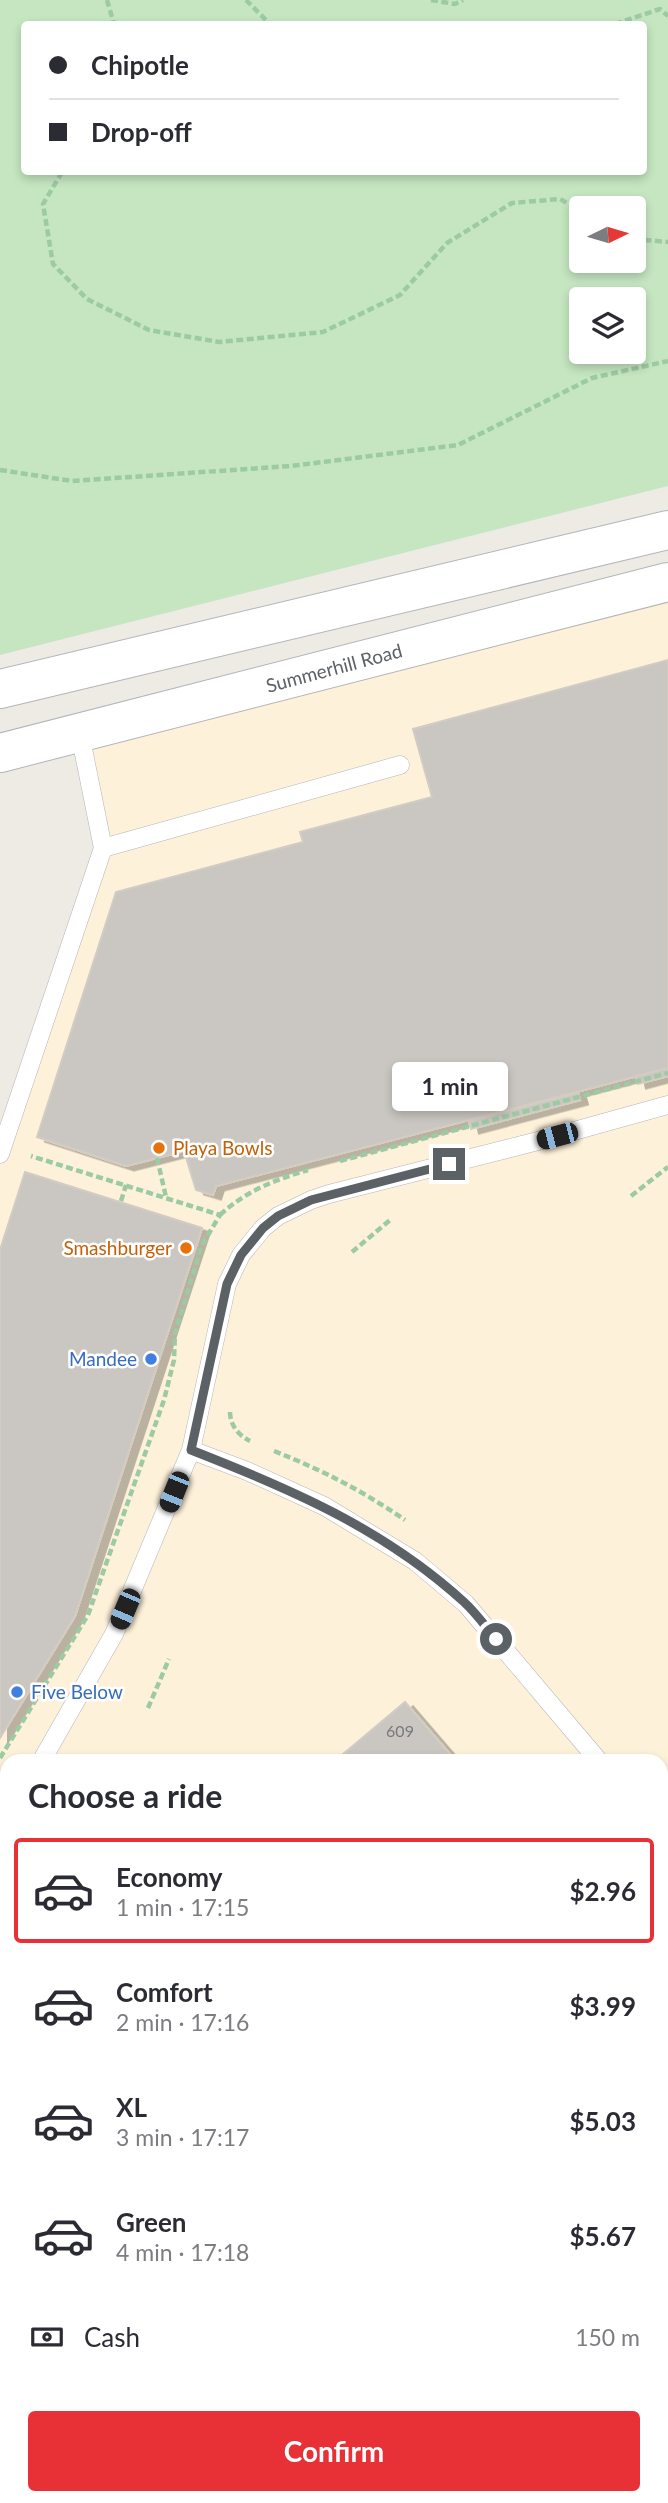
<!DOCTYPE html>
<meta charset="utf-8">
<style>
:root{--surface:#fff;--page:#f7f7f7;--text:#2b2b33;--muted:#7c7c81;--line:#e1e1e2;--accent:#e83037}
body{margin:0;font-family:Lato,sans-serif;background:var(--page);color:var(--text);height:100vh;display:flex;flex-direction:column;font-size:26px;white-space:nowrap}
*{box-sizing:border-box;margin:0}
p{font-size:23px;color:var(--muted)}
.icon{flex:none;width:38px;height:38px;fill:none;stroke:currentColor;stroke-width:2;stroke-linecap:round;stroke-linejoin:round}
.map{position:relative;flex:1;overflow:hidden}
.side{position:absolute;left:0px;top:1754px;width:668px;height:751px;display:flex;flex-direction:column;background:var(--surface);border-radius:21px 21px 0 0;box-shadow:0 4px 10px #0003}
.side>*{flex:none}
.banner{position:absolute;left:21px;top:21px;width:626px;height:154px;border-radius:7px;box-shadow:0 4px 10px #0003;display:grid;align-content:center;height:154px;padding:0 28px;background:var(--surface)}
.needle{width:46px;rotate:85deg}
.tools{position:absolute;left:569px;top:196px;display:grid;gap:14px}
.tools a{display:grid;place-items:center;width:77px;height:77px;border-radius:7px;background:var(--surface);box-shadow:0 4px 10px #0003;font-size:35px}
.end{position:absolute;width:32px;height:32px;margin:-16px;border:9px solid #5c6165;background:#fff;box-shadow:0 0 0 4px #fff}
.from{border-radius:50%}
.bubble{position:absolute;height:49px;border-radius:7px;background:var(--surface);box-shadow:0 4px 10px #0003;font-size:23px;font-weight:700;line-height:49px;text-align:center}
.car{position:absolute;width:21px;height:42px;margin:-21px -10px;border-radius:9px;box-shadow:0 0 5px 2px #0007;background:linear-gradient(#222 24%,#8ab4d8 0 40%,#222 0 76%,#8ab4d8 0 86%,#222 0)}
.banner b{display:flex;align-items:center;gap:24px;height:66px;font-size:26px}
.banner b+b{border-top:2px solid var(--line)}
.banner i{width:18px;height:18px;background:var(--text)}
ul{padding:0;list-style:none}
li{display:flex;align-items:center;gap:21px;height:105px;margin:0 14px 10px;padding:0 14px;border:4px solid transparent;border-radius:7px}
li div{flex:1}
li b{display:block;font-size:26px}
li em{font-style:normal;font-weight:700}
li.active{border-color:var(--accent)}
li>.icon{width:63px;height:63px;stroke-width:1.5}
h2{padding:0 28px;font-size:32px;line-height:84px}
.pay{display:flex;align-items:center;gap:18px;height:77px;padding:0 28px;font-size:26px}
.pay p{margin-inline-start:auto}
.action{display:flex;gap:14px;margin-top:auto;padding:14px 28px}
.action a{flex:1;height:80px;border-radius:7px;background:var(--accent);color:#fff;font-size:28px;font-weight:700;line-height:80px;text-align:center}
.map>svg:first-child{display:block}
.commercial{fill:#fef1da}
.green{fill:#c5e6c1;fill-rule:evenodd}
.building{fill:#cac6c1;stroke:#d3ccc2;stroke-width:2;filter:url(#shadow)}
.lines{fill:none;stroke-linecap:round;stroke-linejoin:round}
.service-casing{stroke:#b2b5b9;stroke-width:19}
.minor-casing{stroke:#b2b5b9;stroke-width:38}
.tertiary-casing{stroke:#b2b5b9;stroke-width:40}
.trunk-casing{stroke:#f18b02;stroke-width:40}
.path{stroke:#9bcaa3;stroke-width:4.5;stroke-dasharray:7 3.5;stroke-linecap:butt}
.service{stroke:#fff;stroke-width:18}
.minor{stroke:#fff;stroke-width:37}
.tertiary{stroke:#fff;stroke-width:38}
.trunk{stroke:#fdde9b;stroke-width:38}
.route{stroke:#5c6165;stroke-width:9}
.food-dot{fill:#e8710a;stroke:#fff;stroke-width:2.5}
.shop-dot{fill:#3f7fe0;stroke:#fff;stroke-width:2.5}
.labels{text-anchor:middle;stroke-width:5;stroke-linejoin:round;paint-order:stroke}
.number-label{font-size:16px;fill:#787a7c}
.street-label{font-size:19px;fill:#5c6165;stroke:#fff}
.food-label{font-size:19px;fill:#c56008;stroke:#fff;text-anchor:start}
.shop-label{font-size:19px;fill:#366cbe;stroke:#fff;text-anchor:end}
</style>
<div class="map">
<svg width="668" height="2503" viewBox="0 0 668 2503">
<defs>
<filter id="shadow"><feDropShadow dx="8" dy="4.5" stdDeviation="0" flood-color="#0004"/></filter>
</defs>
<rect width="100%" height="100%" fill="#eeebe4"/>
<path class="commercial" d="M 668,582 L 668,1805 L 662,1811 L 662,1760 L 7,1760 L 7,2173 L 0,2169 L 0,1151 L 103,848 L 80,734 Z"/>
<path class="green" d="M 0,0 L 668,0 L 668,486 L 0,655 ZM 24,24 L 644,24 L 644,172 L 24,172 ZM 581,208 L 634,208 L 634,261 L 581,261 ZM 581,299 L 634,299 L 634,352 L 581,352 Z"/>
<path class="building" d="M 668,660 L 668,1068 L 216,1186 L 213,1195 L 196,1190 L 184,1151 L 126,1166 L 37,1137 L 116,892 L 303,842 L 300,832 L 432,797 L 413,729 Z
M 668,1068 L 668,1076 L 638,1084 L 636,1076 Z
M 578,1093 L 580,1100 L 471,1129 L 469,1121 Z
M 25,1172 L 202,1228 L 75,1616 L 0,1738 L 0,1250 Z
M 405,1702 L 455,1760 L 336,1760 Z"/>
<g class="lines">
<defs>
<path id="service" d="M 103,848 L 400,765
M 0,1154 L 103,848 L 80,734
M 191,1450 L 247,1471 L 324,1506 L 415,1561 L 466,1604 L 598,1760
M 42,1760 L 114,1634 L 191,1450 L 227,1284 L 241,1255 L 263,1228 L 278,1216 L 311,1200 L 329,1194 L 538,1141 L 668,1105
M 0,1832 L 7,1820
M 662,2107 L 668,2104
M 144,2497 L 149,2503
M 231,2503 L 239,2497"/>
<path id="minor" d="M 662,2456 L 668,2451
M 606,2503 L 613,2497"/>
<path id="tertiary" d="M 0,689 L 668,530
M 0,753 L 668,582"/>
<path id="trunk" d="M 662,1811 L 668,1805
M 662,1918 L 668,1912
M 0,2169 L 7,2173
M 0,2384 L 7,2378
M 0,2477 L 7,2471"/>
</defs>
<use href="#service" class="service-casing"/>
<use href="#minor" class="minor-casing"/>
<use href="#tertiary" class="tertiary-casing"/>
<use href="#trunk" class="trunk-casing"/>
<path class="path" d="M 107,0 L 114,24
M 246,0 L 270,24
M 431,0 L 455,4 L 463,0
M 615,24 L 660,9 L 668,16
M 62,172 L 43,204 L 53,264 L 87,299 L 149,330 L 219,342 L 323,332 L 400,295 L 447,243 L 512,203 L 560,199 L 581,211
M 634,239 L 668,242
M 0,470 L 72,481 L 291,466 L 458,445 L 592,378 L 668,361
M 157,1158 L 166,1197
M 340,1161 L 668,1073
M 631,1196 L 668,1167
M 121,1201 L 126,1185
M 220,1215 C 246,1191 274,1180 308,1170
M 352,1252 L 390,1220
M 230,1412 C 230,1425 238,1435 250,1441
M 274,1451 C 324,1471 361,1490 405,1520
M 148,1708 L 169,1659
M 0,1758 L 88,1615 L 164,1400 L 174,1360 L 175,1333 L 202,1245 L 220,1215 L 31,1156"/>
<use href="#service" class="service"/>
<use href="#minor" class="minor"/>
<use href="#tertiary" class="tertiary"/>
<use href="#trunk" class="trunk"/>
</g>
<g class="lines">
<path class="route" d="M 449,1164 L 311,1200 L 278,1216 L 263,1228 L 241,1255 L 227,1284 L 191,1450 C 291,1489 384,1529 464,1602 C 476,1613 486,1627 496,1639"/>
</g>
<g class="food-dot">
<circle cx="159" cy="1148" r="7"/>
<circle cx="186" cy="1248" r="7"/>
</g>
<g class="shop-dot">
<circle cx="151" cy="1359" r="7"/>
<circle cx="17" cy="1692" r="7"/>
</g>
<g class="labels">
<g class="number-label">
<text x="400" y="1737">609</text>
</g>
<g class="street-label">
<text transform="translate(334 668) rotate(-15)" y="7">Summerhill Road</text>
</g>
<g class="food-label">
<text x="173" y="1155">Playa Bowls</text>
<text x="172" y="1255" text-anchor="end">Smashburger</text>
</g>
<g class="shop-label">
<text x="137" y="1366">Mandee</text>
<text x="31" y="1699" text-anchor="start">Five Below</text>
</g>
</g>
</svg>
<div class="tools">
<a><svg class="needle" viewBox="-14 -14 28 28"><path d="M0-13l5 13h-10z" fill="#e53935"/><path d="M0 13l5-13h-10z" fill="#7c7c81"/></svg></a>
<a><svg class="icon" aria-label="layers" viewBox="0 0 24 24"><path d="M12 4l9 5-9 5-9-5zM3 14l9 5 9-5"/></svg></a>
</div>
<i class="end from" style="left:496px;top:1639px"></i>
<i class="end" style="left:449px;top:1164px"></i>
<div class="bubble" style="left:392px;top:1062px;width:116px">1 min</div>
<i class="car" style="left:557px;top:1136px;rotate:255deg"></i>
<i class="car" style="left:174px;top:1492px;rotate:202deg"></i>
<i class="car" style="left:125px;top:1609px;rotate:203deg"></i>
<div class="banner">
<b><i class="from"></i>Chipotle</b>
<b><i></i>Drop-off</b>
</div>
<section class="side">
<h2>Choose a ride</h2>
<ul>
<li class="active"><svg class="icon" aria-label="car" viewBox="0 0 24 24"><path d="M5 17H2v-5l4-1 3-4h7l3 4 3 1v5h-3M9 17h6M6 11h13"/><circle cx="7" cy="17" r="2"/><circle cx="17" cy="17" r="2"/></svg><div><b>Economy</b><p>1 min · 17:15</p></div><em>$2.96</em></li>
<li><svg class="icon" aria-label="car" viewBox="0 0 24 24"><path d="M5 17H2v-5l4-1 3-4h7l3 4 3 1v5h-3M9 17h6M6 11h13"/><circle cx="7" cy="17" r="2"/><circle cx="17" cy="17" r="2"/></svg><div><b>Comfort</b><p>2 min · 17:16</p></div><em>$3.99</em></li>
<li><svg class="icon" aria-label="car" viewBox="0 0 24 24"><path d="M5 17H2v-5l4-1 3-4h7l3 4 3 1v5h-3M9 17h6M6 11h13"/><circle cx="7" cy="17" r="2"/><circle cx="17" cy="17" r="2"/></svg><div><b>XL</b><p>3 min · 17:17</p></div><em>$5.03</em></li>
<li><svg class="icon" aria-label="car" viewBox="0 0 24 24"><path d="M5 17H2v-5l4-1 3-4h7l3 4 3 1v5h-3M9 17h6M6 11h13"/><circle cx="7" cy="17" r="2"/><circle cx="17" cy="17" r="2"/></svg><div><b>Green</b><p>4 min · 17:18</p></div><em>$5.67</em></li>
</ul>
<div class="pay"><svg class="icon" aria-label="cash" viewBox="0 0 24 24"><path d="M3 7h18v10H3z"/><circle cx="12" cy="12" r="2"/></svg>Cash<p>150 m</p></div>
<div class="action"><a>Confirm</a></div>
</section>
</div>
